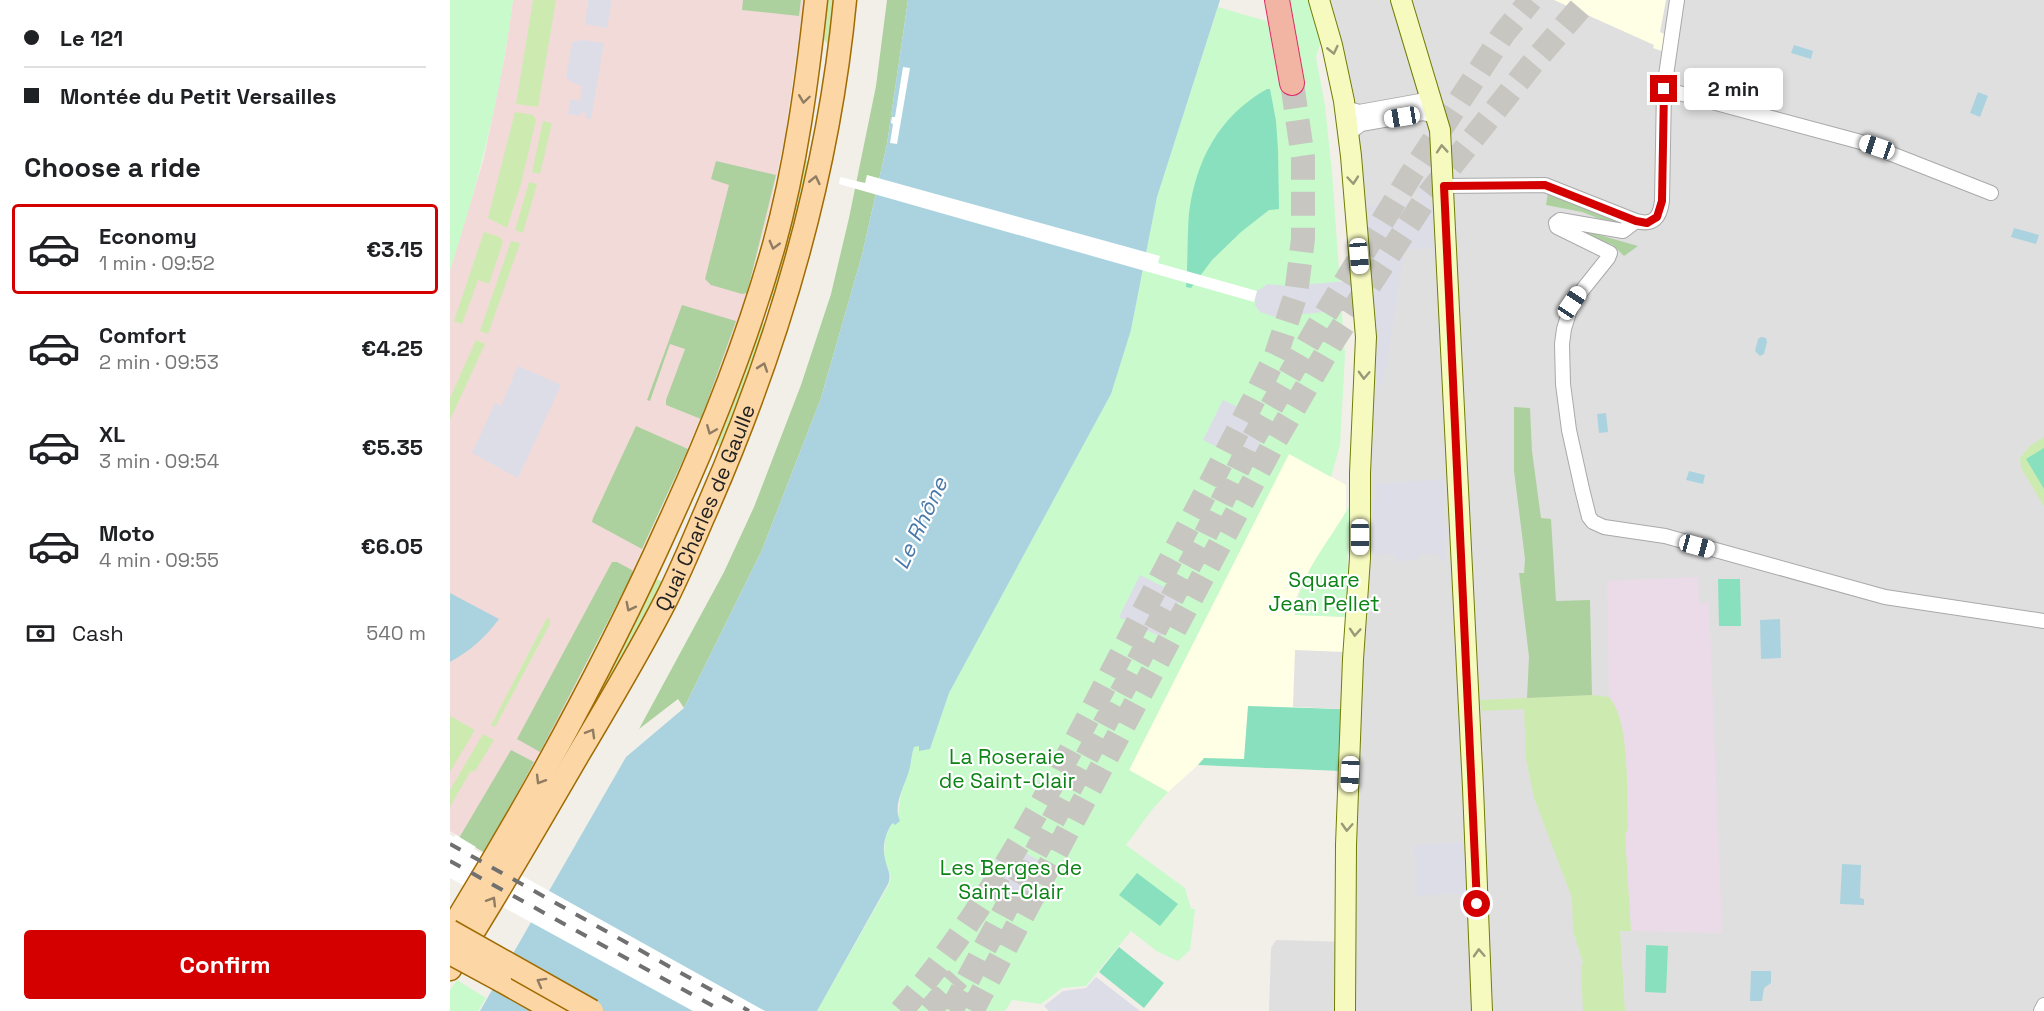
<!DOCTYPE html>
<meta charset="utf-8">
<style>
:root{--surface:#fff;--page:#f2f2f2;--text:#202124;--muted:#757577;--line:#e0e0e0;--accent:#d40000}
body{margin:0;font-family:"Space Grotesk",sans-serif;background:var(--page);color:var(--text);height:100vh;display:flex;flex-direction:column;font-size:22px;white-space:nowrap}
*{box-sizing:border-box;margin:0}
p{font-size:20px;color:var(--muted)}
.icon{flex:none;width:33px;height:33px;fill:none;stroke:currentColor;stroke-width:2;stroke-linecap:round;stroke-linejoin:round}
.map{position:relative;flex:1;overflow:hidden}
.sheet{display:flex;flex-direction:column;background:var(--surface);width:450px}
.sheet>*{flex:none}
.guide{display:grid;align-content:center;height:132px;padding:0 24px;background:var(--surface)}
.end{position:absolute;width:27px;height:27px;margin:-14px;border:8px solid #d40000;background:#fff;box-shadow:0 0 0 3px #fff}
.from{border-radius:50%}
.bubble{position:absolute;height:42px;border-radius:6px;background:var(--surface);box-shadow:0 3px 9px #0003;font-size:20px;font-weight:800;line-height:42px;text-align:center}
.car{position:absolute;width:18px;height:36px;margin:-18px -9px;border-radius:8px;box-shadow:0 0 4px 2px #0007;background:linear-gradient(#fff 24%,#345 0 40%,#fff 0 76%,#345 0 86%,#fff 0)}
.guide b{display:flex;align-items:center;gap:21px;height:57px;font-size:22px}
.guide b+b{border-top:2px solid var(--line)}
.guide i{width:15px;height:15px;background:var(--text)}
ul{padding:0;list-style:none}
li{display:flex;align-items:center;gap:18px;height:90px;margin:0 12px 9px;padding:0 12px;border:3px solid transparent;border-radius:6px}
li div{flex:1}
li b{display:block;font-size:22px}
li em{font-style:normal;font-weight:800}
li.active{border-color:var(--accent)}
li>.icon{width:54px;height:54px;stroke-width:1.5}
h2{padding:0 24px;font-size:27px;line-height:72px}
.pay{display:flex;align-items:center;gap:15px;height:66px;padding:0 24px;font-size:22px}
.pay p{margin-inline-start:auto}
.action{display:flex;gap:12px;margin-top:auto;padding:12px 24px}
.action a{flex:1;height:69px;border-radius:6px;background:var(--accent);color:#fff;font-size:24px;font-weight:800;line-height:69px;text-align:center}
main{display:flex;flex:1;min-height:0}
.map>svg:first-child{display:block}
.residential{fill:#e0dfdf}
.commercial{fill:#f2dad9}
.industrial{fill:#ebdbe8}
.education{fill:#ffffe5}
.grass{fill:#cdebb0}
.forest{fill:#add19e}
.park{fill:#c8facc}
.pitch{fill:#88e0be}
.parking{fill:#e2e2e2}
.plaza{fill:#dddde8}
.water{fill:#aad3df}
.pier{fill:#fff}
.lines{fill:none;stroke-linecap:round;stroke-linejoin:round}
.trunk-tunnel{stroke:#c8c6c1;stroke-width:24;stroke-dasharray:24 12;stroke-linecap:butt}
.minor-casing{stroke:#a9a9a9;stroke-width:16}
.secondary-casing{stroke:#707d05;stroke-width:22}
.primary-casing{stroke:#a06b00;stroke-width:25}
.trunk-casing{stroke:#dc2a67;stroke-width:26}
.minor{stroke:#fff;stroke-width:14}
.secondary{stroke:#f7fabf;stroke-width:20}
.primary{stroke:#fcd6a4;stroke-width:22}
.trunk{stroke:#f2b4a3;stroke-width:24}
.rail{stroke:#707070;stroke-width:4;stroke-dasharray:12 12;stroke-linecap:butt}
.primary-bridge-casing{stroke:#a06b00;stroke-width:25;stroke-linecap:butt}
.primary-bridge{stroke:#fcd6a4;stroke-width:22}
.oneway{stroke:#979978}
.oneway2{stroke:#8f7c63}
.route{stroke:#d40000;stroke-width:8}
.labels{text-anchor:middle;stroke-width:4.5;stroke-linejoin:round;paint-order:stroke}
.street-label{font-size:21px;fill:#222;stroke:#fff}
.park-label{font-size:21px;fill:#0c8416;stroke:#fff}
.water-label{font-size:22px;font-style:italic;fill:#4a7aab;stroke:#fff}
</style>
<main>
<section class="sheet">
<div class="guide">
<b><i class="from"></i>Le 121</b>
<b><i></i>Montée du Petit Versailles</b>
</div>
<h2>Choose a ride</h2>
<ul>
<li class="active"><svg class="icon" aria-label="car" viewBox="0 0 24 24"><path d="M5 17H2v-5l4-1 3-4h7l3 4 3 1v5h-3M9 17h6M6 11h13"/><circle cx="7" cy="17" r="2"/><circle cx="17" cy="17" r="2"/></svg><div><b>Economy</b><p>1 min · 09:52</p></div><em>€3.15</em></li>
<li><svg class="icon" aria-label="car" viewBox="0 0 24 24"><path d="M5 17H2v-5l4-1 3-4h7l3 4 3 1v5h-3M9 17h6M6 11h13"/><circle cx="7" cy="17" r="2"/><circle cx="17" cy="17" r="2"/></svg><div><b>Comfort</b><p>2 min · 09:53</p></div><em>€4.25</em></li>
<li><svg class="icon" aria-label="car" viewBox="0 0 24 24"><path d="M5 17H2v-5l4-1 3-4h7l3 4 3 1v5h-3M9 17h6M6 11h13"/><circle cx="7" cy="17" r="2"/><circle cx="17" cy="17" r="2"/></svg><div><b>XL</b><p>3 min · 09:54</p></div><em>€5.35</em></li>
<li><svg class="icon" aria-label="car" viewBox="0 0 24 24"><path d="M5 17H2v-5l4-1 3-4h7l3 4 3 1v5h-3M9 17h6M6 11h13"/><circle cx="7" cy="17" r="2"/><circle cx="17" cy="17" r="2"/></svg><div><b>Moto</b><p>4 min · 09:55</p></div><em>€6.05</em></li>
</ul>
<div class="pay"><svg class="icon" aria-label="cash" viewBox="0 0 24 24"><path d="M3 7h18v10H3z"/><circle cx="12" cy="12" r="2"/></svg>Cash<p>540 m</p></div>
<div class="action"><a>Confirm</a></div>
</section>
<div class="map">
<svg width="1594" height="1011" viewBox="0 0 1594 1011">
<rect width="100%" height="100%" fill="#f2efe9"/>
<path class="residential" d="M 872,0 L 1594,0 L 1594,1011 L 819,1011 L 821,948 L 826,940 L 899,942 L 917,336 Z"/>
<path class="commercial" d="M 63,0 L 354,0 L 335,136 L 318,216 L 284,338 L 239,445 L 183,570 L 108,720 L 34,851 L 0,831 L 0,270 L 34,158 L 55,55 Z"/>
<path class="industrial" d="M 1248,577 L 1249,603 L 1259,603 L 1272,933 L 1181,931 L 1175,835 L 1178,828 L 1174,735 L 1169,714 L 1159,697 L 1157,581 Z"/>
<path class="education" d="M 1104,0 L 1216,0 L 1210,32 L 1214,34 L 1212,51 L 1203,48 L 1204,45 Z
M 839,453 L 896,485 L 896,512 L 852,583 L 846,599 L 845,615 L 896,617 L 890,771 L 748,765 L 718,792 L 679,770 Z"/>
<path class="grass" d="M 83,0 L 106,0 L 88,107 L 66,104 Z
M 376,0 L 387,0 L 381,41 L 377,43 L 372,38 Z
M 65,112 L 83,115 L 86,120 L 71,184 L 57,228 L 38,218 Z
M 93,121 L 102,123 L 90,174 L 82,172 Z
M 356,160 L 360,165 L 324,302 L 321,302 L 319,300 L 353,161 Z
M 79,182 L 87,184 L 73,233 L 65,230 Z
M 34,232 L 50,237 L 53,242 L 39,284 L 28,280 L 12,324 L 4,321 Z
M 61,241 L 70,243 L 38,334 L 30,331 Z
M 314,323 L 316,325 L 272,448 L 270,448 L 265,442 L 311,324 Z
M 26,340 L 35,344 L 0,420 L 0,398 Z
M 1594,437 L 1594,506 L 1571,468 L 1570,458 L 1580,446 Z
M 204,579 L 209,580 L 212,582 L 212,587 L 114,762 L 132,721 Z
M 97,618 L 100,619 L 100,624 L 45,727 L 41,725 Z
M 1142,695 L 1159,697 C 1181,722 1176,794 1178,828 L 1175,835 L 1181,931 L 1170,931 L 1175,1011 L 1133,1011 L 1131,967 L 1133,963 L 1123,931 L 1122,898 L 1084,798 L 1076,759 L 1074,709 L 1031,711 L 1030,700 Z
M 0,716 L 25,730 L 0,772 Z
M 33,734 L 44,740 L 25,771 L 20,772 L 0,807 L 0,790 Z"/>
<path class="forest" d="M 293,0 L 351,0 L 349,16 L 292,10 Z
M 437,0 L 458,0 L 437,144 L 412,255 L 371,398 L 312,550 L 234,708 L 228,699 L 189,729 L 274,572 L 304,507 L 351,385 L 381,294 L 399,218 L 426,86 Z
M 266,161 L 326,175 L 297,293 L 292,294 L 261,285 L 255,279 L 279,185 L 261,179 Z
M 1098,192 L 1174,223 L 1171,227 L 1132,212 L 1096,205 Z
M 1118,226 L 1188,246 L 1174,256 L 1163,245 L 1118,228 Z
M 232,305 L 286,321 L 251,419 L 216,405 L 216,400 L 235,349 L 220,344 L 200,401 L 197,400 Z
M 1064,407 L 1080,408 L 1082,451 L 1091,518 L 1101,519 L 1106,601 L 1140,600 L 1142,695 L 1077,698 L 1079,657 L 1069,573 L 1074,573 L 1075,559 L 1064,471 Z
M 186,426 L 238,449 L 192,549 L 142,522 L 143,518 Z
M 162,562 L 167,562 L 182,570 L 183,573 L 90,752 L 67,739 Z
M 61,750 L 84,762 L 35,853 L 9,838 Z"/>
<path class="park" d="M 0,0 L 63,0 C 51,93 29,182 0,270 Z
M 837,0 L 862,0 L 874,31 L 866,57 L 875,106 L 882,173 L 895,355 L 890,445 L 881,477 L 839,454 L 679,770 L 718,792 L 701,811 L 676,845 L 735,888 L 741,909 L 745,909 L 740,950 L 728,961 L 708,952 L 681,931 L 636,986 L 612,988 L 591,1004 L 562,1000 L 555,1011 L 367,1011 L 439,884 L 441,877 L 434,857 L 435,839 L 441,825 L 448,817 L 451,792 L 459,769 L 464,747 L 469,745 L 469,750 L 480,749 L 499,693 L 661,394 L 681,330 L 707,197 L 768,7 L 823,23 Z
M 900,505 L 896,617 L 845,615 C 849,573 880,541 900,505 Z
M 7,980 L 36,998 L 28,1011 L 0,1011 L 0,990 Z"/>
<path class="pitch" d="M 817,89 L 820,89 L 826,121 L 828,149 L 829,209 L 819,210 L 791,232 L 762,260 L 741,288 L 736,287 C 738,263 737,238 739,213 C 746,160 769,116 817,89 Z
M 1594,448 L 1594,489 L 1576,459 Z
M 1268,579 L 1290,579 L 1291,626 L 1269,626 Z
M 798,706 L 892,709 L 890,771 L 748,765 L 754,758 L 794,759 Z
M 687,873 L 728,904 L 710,926 L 669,895 Z
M 1196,945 L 1218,946 L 1216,993 L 1195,992 Z
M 669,947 L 714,983 L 694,1008 L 649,972 Z"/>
<path class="parking" d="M 845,650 L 895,652 L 892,709 L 843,707 Z"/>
<path class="plaza" d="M 138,0 L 162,0 L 157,28 L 135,24 Z
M 131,40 L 154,43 L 141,119 L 136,118 L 136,113 L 131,112 L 130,116 L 118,114 L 120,99 L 130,101 L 132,86 L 123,83 L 116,77 L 122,42 Z
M 968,179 L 981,179 L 985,247 L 952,250 L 953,259 L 938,359 L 929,396 L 923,307 L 826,317 L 810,312 L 805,305 L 805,297 L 807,291 L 818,284 L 838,286 L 922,279 L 918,206 L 969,202 Z
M 68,366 L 111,385 L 68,478 L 22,453 L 45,403 L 51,406 Z
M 773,400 L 820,422 L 800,463 L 753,440 Z
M 993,479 L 996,561 L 990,560 L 988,554 L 969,554 L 968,560 L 945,561 L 944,554 L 924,555 L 921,552 L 921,501 L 927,500 L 926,484 Z
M 690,575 L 732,596 L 711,637 L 669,617 Z
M 1013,842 L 1016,893 L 966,896 L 964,845 Z
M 555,843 L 595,863 L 575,903 L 535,883 Z
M 646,977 L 690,1011 L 599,1011 L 594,1006 L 613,991 L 636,988 Z"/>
<path class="water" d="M 458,0 L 770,0 L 707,197 L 681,330 L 661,394 L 499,693 L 480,749 L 469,751 L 469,746 L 464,747 C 462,754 461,760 460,767 C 456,784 442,804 450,821 L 445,825 L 443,823 L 441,825 C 435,835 432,847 435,859 C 437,869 442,874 438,884 L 367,1011 L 30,1011 L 176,757 L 234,708 L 312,550 L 371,398 L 412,255 L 437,144 Z
M 1344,45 L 1363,51 L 1361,59 L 1341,53 Z
M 1528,92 L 1538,96 L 1530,117 L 1520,113 Z
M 1564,228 L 1589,235 L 1586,244 L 1561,237 Z
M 1311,337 L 1316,338 L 1317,342 L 1314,354 L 1310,356 L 1305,351 L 1308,339 Z
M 1156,413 L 1158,432 L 1149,433 L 1147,414 Z
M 1239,471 L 1255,475 L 1253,484 L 1236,480 Z
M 0,593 L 49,619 C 35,638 20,651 0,662 Z
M 1330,619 L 1331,658 L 1311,659 L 1310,620 Z
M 1392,864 L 1411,865 L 1410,898 L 1414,899 L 1414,905 L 1390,904 Z
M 1301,971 L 1321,971 L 1321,983 L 1314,988 L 1312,1001 L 1300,1001 Z"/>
<path class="pier" d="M 453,67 L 460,68 L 447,144 L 440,143 L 443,124 L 441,123 L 442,117 L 445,117 Z
M 417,175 L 710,256 L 708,263 L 807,291 L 804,302 L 389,184 L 390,177 L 415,183 Z
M 0,835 L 4,837 L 6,835 L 26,847 L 24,849 L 315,1011 L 243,1011 L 0,878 Z"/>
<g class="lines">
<path class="trunk-tunnel" d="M 451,1011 C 544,903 610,771 676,645 C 726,548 778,452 826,355 L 846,294 L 853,239 L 853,158 L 842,83
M 479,1011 L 508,978
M 501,1011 L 752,542 L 803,439 L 867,328 L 962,173 L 1054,33 L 1081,0
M 522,1011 L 821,448 L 883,341 L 978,195 L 1082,64 L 1137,0"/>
<defs>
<path id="minor" d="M 1214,89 L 1411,142 L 1541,193
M 894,101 L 899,109 L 909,112 L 970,101 L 977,98 L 980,93
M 899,139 L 902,131 L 911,124 L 973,113 L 981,115 L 987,120
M 994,186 L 1095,185 L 1186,221 C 1204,226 1210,217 1212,201 L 1214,89 L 1227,0
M 1186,221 L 1173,231 L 1110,220 L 1106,223 L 1107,227 L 1160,253 L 1158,258 L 1122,303 L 1114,329 L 1112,344 L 1113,384 L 1119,430 L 1132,489 L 1139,517 L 1143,522 L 1154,527 L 1215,536 L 1435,597 L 1594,621
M 1591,1011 L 1594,1005"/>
<path id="secondary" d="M 869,0 L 882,45 L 894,101 L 901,156 L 916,337 L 910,473 L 910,558 L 903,659 L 896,845 L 895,1011
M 951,0 L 990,130 L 1023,788 L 1032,1011"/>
<g id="primary">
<path d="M 0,931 C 81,800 155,665 218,525 C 260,434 297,341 324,245 C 346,165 357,82 366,0"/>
<path id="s1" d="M 0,969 C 45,899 86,827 128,755 C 159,703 190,651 217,598 C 230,572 241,546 252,520 C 325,356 378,180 395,0"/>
<path d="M 50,980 L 105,1011"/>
</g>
<path id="trunk" d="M 827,0 L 842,83"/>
</defs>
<use href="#minor" class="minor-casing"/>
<use href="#secondary" class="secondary-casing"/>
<use href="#primary" class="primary-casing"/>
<use href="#trunk" class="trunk-casing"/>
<use href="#minor" class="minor"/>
<use href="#secondary" class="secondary"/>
<use href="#primary" class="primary"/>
<use href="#trunk" class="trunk"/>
<path class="rail" d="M 0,844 L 299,1011
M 0,861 L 272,1011"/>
<defs>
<path id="primary-bridge" d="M 0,931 L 142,1011
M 0,953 L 50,980"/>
</defs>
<use href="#primary-bridge" class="primary-bridge-casing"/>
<use href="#primary-bridge" class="primary-bridge"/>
</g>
<defs><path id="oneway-chevron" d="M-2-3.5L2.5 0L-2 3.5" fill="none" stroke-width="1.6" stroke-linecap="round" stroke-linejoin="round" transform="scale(1.5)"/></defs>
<g class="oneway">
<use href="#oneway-chevron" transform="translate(883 50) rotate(77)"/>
<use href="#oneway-chevron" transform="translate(992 149) rotate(-94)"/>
<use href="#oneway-chevron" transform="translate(903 180) rotate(85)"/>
<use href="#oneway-chevron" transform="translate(914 375) rotate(92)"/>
<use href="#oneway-chevron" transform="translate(905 632) rotate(94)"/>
<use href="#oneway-chevron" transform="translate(897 827) rotate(93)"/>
<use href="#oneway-chevron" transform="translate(1029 953) rotate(-93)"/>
</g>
<g class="oneway2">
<use href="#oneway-chevron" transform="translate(354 99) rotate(98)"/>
<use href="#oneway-chevron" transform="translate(365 180) rotate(-77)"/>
<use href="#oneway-chevron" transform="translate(324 245) rotate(105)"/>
<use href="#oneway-chevron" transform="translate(313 367) rotate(-71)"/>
<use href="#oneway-chevron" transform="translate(261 430) rotate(112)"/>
<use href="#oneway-chevron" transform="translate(180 607) rotate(117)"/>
<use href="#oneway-chevron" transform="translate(141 733) rotate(-60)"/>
<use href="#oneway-chevron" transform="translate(90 780) rotate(121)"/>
<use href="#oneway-chevron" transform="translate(42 901) rotate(-59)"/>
<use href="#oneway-chevron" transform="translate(91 982) rotate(-151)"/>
</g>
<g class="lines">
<path class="route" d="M 1027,904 L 994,186 L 1095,185 L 1186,221 L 1197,223 L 1207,217 L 1212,201 L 1214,89"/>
</g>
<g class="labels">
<g class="street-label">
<text dy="7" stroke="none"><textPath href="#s1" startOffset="528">Quai Charles de Gaulle</textPath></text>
</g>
<g class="park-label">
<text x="874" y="587">Square<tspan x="874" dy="24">Jean Pellet</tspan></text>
<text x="557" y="764">La Roseraie<tspan x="557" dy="24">de Saint-Clair</tspan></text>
<text x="561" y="875">Les Berges de<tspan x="561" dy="24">Saint-Clair</tspan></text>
</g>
<g class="water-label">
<text transform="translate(470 523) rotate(-65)" y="8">Le Rhône</text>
</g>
</g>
</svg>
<i class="end from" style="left:1027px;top:904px"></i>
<i class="end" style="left:1214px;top:89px"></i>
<div class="bubble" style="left:1234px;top:68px;width:99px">2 min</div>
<i class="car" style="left:952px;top:117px;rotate:261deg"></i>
<i class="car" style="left:1427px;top:147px;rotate:289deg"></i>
<i class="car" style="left:909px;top:256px;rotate:175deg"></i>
<i class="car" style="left:1122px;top:303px;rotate:34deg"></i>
<i class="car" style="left:910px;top:537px;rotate:180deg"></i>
<i class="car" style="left:1247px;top:546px;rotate:105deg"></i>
<i class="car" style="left:900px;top:774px;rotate:183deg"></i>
</div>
</main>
